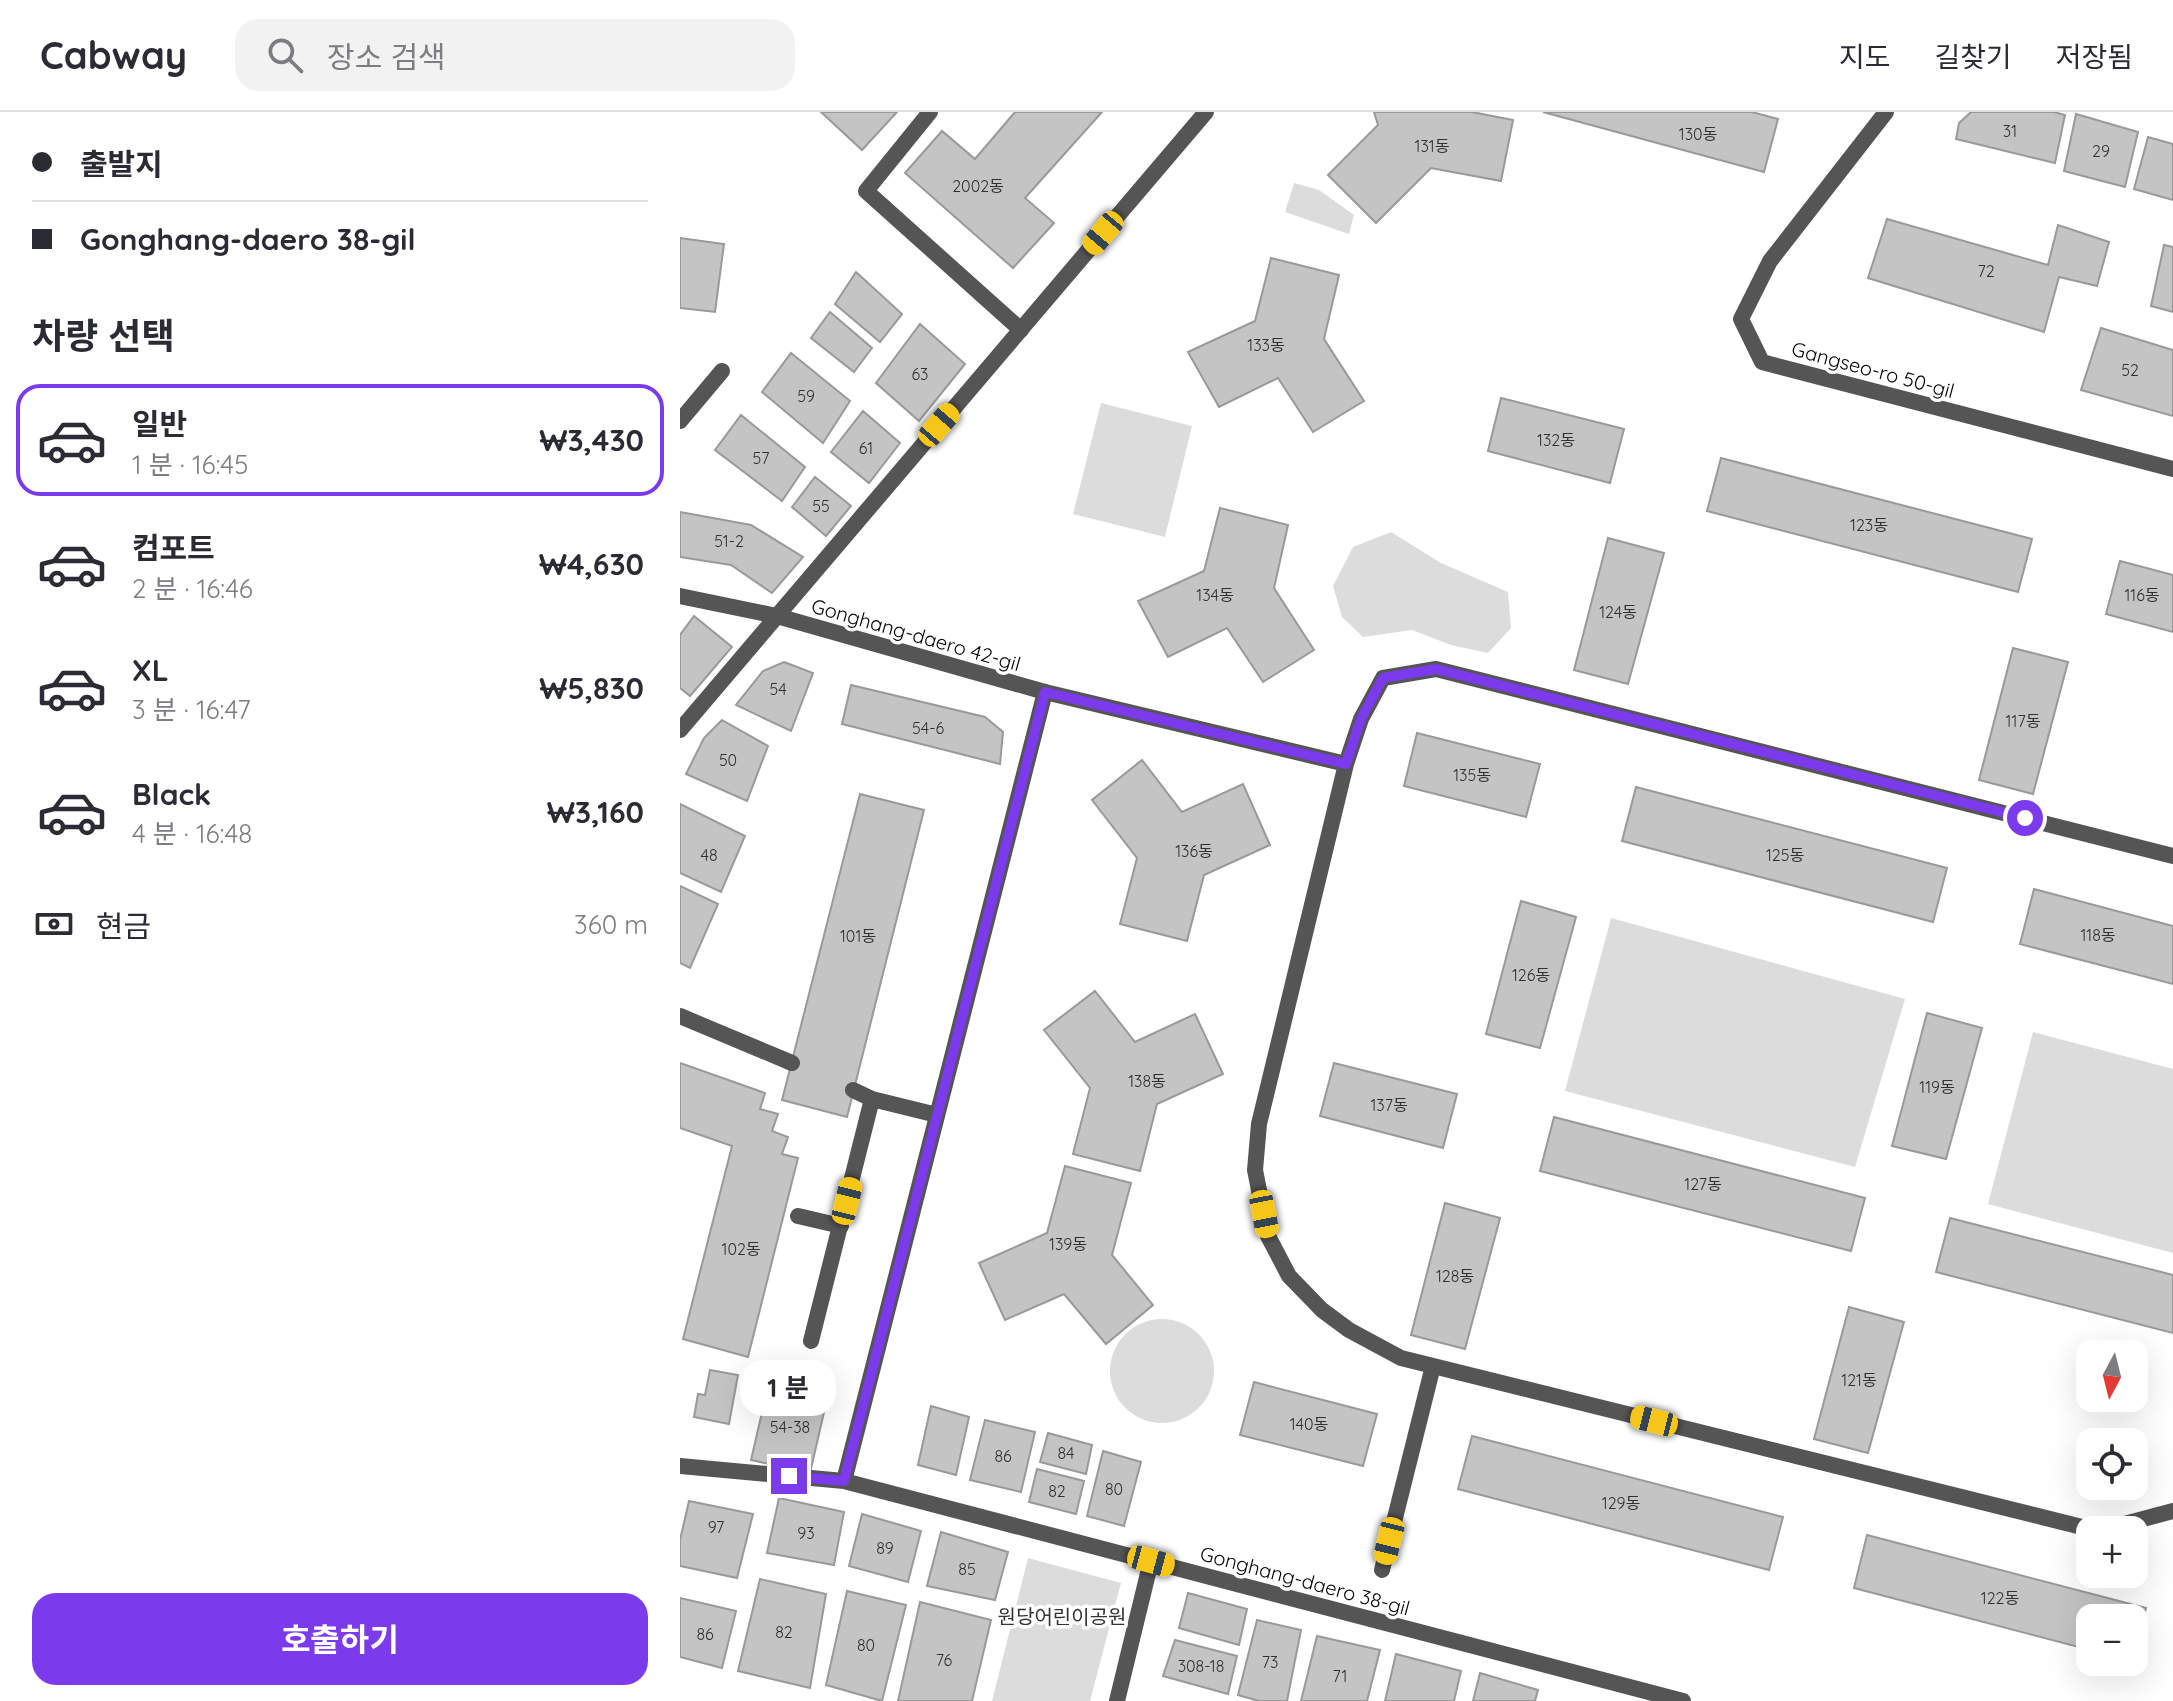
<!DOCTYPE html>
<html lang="ko">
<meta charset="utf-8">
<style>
:root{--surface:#fff;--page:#f2f2f3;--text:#2b2b33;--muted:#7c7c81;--line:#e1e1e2;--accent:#7c3aed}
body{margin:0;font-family:Quicksand,"Noto Sans KR",sans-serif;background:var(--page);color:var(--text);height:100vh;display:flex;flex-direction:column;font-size:30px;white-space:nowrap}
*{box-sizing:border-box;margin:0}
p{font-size:26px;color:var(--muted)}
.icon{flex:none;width:44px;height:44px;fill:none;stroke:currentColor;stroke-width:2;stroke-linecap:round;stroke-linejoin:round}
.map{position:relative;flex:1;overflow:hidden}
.side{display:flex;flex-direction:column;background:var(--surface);width:680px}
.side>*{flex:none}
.banner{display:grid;align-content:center;height:176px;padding:0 32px;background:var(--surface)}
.needle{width:52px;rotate:187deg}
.tools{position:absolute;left:1396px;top:1228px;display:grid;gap:16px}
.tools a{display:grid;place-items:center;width:72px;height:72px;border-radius:16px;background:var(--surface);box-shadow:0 8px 32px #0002;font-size:40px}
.end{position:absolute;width:36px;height:36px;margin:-18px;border:10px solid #7c3aed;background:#fff;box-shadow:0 0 0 4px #fff}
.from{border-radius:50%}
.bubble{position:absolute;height:56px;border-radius:24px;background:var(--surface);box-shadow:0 8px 32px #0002;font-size:26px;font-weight:700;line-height:56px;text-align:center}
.car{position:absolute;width:24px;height:48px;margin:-24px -12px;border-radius:10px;box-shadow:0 0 6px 2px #0007;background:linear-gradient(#f5c518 24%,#345 0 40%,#f5c518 0 76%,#345 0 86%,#f5c518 0)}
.banner b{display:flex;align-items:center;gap:28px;height:76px;font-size:30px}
.banner b+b{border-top:2px solid var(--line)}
.banner i{width:20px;height:20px;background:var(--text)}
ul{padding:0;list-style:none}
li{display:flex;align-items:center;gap:24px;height:112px;margin:0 16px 12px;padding:0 16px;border:4px solid transparent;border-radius:24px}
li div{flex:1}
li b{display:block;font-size:30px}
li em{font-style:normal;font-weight:700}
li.current{border-color:var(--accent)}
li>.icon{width:72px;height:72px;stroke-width:1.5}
h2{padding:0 32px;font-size:36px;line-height:96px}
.pay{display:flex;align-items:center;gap:20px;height:88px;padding:0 32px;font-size:30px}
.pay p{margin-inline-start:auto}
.primary-button{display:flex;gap:16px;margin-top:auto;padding:16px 32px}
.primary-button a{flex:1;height:92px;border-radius:24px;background:var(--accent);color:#fff;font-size:32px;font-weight:700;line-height:92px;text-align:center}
header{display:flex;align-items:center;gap:48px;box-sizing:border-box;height:112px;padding:0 40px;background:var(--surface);border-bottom:2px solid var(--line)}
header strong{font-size:38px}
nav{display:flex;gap:44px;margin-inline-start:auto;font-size:28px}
.search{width:560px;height:72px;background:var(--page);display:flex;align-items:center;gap:20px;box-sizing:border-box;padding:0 28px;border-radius:24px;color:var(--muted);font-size:30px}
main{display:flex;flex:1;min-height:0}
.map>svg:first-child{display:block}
.green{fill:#dcdcdc}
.building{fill:#c4c4c4;stroke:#999;stroke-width:2}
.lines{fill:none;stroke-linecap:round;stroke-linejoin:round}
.lane{stroke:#555;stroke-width:16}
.street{stroke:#555;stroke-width:16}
.route{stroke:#7c3aed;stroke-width:10}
.labels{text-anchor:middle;stroke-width:7;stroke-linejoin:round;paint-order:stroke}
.number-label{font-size:16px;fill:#313131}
.street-label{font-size:20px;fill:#000;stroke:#fff}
.park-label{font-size:20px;fill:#333;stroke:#fff}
</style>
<header>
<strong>Cabway</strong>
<div class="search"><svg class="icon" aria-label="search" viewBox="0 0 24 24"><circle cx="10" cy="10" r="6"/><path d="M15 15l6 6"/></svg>장소 검색</div>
<nav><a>지도</a><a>길찾기</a><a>저장됨</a></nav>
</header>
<main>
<section class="side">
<div class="banner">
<b><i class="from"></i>출발지</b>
<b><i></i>Gonghang-daero 38-gil</b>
</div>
<h2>차량 선택</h2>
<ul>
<li class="current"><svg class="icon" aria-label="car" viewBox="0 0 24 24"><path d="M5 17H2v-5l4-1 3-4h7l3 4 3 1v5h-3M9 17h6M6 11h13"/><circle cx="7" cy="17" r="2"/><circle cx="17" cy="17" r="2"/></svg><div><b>일반</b><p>1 분 · 16:45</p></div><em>₩3,430</em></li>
<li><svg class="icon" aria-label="car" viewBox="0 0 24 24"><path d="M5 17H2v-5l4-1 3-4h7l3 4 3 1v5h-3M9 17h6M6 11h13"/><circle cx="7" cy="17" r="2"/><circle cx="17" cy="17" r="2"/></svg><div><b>컴포트</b><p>2 분 · 16:46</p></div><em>₩4,630</em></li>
<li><svg class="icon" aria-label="car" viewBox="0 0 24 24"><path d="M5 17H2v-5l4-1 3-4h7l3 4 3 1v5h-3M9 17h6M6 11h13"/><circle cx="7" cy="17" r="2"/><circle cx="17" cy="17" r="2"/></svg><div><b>XL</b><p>3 분 · 16:47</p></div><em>₩5,830</em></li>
<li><svg class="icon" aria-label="car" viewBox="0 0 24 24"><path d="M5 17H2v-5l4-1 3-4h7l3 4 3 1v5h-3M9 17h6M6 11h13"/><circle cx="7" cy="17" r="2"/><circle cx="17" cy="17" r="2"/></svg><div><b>Black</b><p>4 분 · 16:48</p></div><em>₩3,160</em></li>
</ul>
<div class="pay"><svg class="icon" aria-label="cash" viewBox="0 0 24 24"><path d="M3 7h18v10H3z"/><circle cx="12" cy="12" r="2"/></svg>현금<p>360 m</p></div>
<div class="primary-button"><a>호출하기</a></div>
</section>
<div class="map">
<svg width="1493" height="1589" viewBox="0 0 1493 1589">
<rect width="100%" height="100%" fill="#fff"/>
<path class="green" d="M 614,71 L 639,78 L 674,103 L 669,122 L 605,100 Z
M 421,291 L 512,314 L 485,425 L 393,402 Z
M 711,420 L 761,451 L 828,480 L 831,516 L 808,541 L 771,533 L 732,518 L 683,525 L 662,505 L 653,474 L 673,435 Z
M 931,806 L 1225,887 L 1175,1055 L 885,979 Z
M 1353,920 L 1493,957 L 1493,1141 L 1308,1092 Z
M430 1259a52 52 0 1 1 104 0a52 52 0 1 1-104 0Z
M 348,1446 L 441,1471 L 410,1589 L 312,1589 Z"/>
<path class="building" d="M 141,0 L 217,0 L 182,38 Z
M 335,0 L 422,0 L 345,86 L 374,111 L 333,156 L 225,61 L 262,19 L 295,47 Z
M 694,0 L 792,0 L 833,8 L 821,69 L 751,56 L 696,111 L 648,63 L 698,13 Z
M 863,0 L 1072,0 L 1098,7 L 1084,60 Z
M 1291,0 L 1374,0 L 1385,3 L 1375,51 L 1276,27 L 1279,11 Z
M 1396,2 L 1458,20 L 1445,75 L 1384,59 Z
M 1468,25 L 1493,32 L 1493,88 L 1454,77 Z
M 1207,107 L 1368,153 L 1378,113 L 1429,130 L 1417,174 L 1379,165 L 1364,220 L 1188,166 Z
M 0,126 L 44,132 L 35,200 L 0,196 Z
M 1484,133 L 1493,135 L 1493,200 L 1471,194 Z
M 591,146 L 659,163 L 644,227 L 684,289 L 633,320 L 598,266 L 539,295 L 508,240 L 575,209 Z
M 176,160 L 222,202 L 200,230 L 155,192 Z
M 150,200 L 192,236 L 174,260 L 131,226 Z
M 240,212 L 285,252 L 239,309 L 196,271 Z
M 1421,216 L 1493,238 L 1493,304 L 1401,278 Z
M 111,241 L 170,289 L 143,331 L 82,280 Z
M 821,286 L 944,317 L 930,371 L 808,339 Z
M 183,299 L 220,331 L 189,371 L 151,340 Z
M 61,303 L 125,355 L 102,389 L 35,338 Z
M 1041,346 L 1352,427 L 1338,480 L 1027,399 Z
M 135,365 L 171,394 L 146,424 L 112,395 Z
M 540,396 L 608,413 L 594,476 L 634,538 L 583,570 L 547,516 L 488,545 L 458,489 L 524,459 Z
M 0,400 L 71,413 L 123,445 L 92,481 L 51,453 L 0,445 Z
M 928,426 L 984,441 L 948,572 L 894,558 Z
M 1440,449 L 1493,463 L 1493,520 L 1426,502 Z
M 14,504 L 52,535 L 10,584 L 0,576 L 0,523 Z
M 1333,536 L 1388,550 L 1353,682 L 1299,668 Z
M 104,550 L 133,561 L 111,619 L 56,593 L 83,559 Z
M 171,573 L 305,605 L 323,620 L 320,652 L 162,612 Z
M 42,608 L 88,634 L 67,689 L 6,662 L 24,626 Z
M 737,621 L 860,652 L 846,705 L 724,674 Z
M 462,648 L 502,700 L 563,672 L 590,733 L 524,763 L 507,829 L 440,812 L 457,746 L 412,688 Z
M 956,675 L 1267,756 L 1253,810 L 942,729 Z
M 180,682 L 244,698 L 167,1005 L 102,988 Z
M 0,692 L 65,724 L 41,780 L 0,761 Z
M 0,774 L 38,792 L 10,856 L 0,851 Z
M 1354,777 L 1493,814 L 1493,872 L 1340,832 Z
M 841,789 L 896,805 L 860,936 L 806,922 Z
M 415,879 L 455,930 L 515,902 L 543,962 L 477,992 L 460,1059 L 393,1042 L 410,976 L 364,918 Z
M 1247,901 L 1302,916 L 1266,1047 L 1212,1034 Z
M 0,951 L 85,981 L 80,997 L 98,1002 L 92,1019 L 108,1025 L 102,1042 L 118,1046 L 68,1245 L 3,1227 L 52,1034 L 0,1016 Z
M 654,951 L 777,982 L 763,1036 L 640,1004 Z
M 874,1005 L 1185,1086 L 1171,1139 L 860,1059 Z
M 385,1054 L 451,1071 L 432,1143 L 473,1193 L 426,1232 L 384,1182 L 325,1208 L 299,1151 L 367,1121 Z
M 765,1091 L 820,1106 L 785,1237 L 731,1223 Z
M 1270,1106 L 1493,1163 L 1493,1221 L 1256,1160 Z
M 1169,1195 L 1224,1210 L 1188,1341 L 1134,1327 Z
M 30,1258 L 58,1263 L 49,1312 L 14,1305 L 18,1282 L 25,1283 Z
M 89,1270 L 148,1283 L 130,1361 L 71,1348 Z
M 574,1270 L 697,1302 L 683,1354 L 560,1323 Z
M 251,1294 L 289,1305 L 276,1363 L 238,1353 Z
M 305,1308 L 355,1320 L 341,1380 L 290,1368 Z
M 368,1321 L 412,1333 L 406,1362 L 360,1350 Z
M 792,1324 L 1103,1405 L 1089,1458 L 778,1377 Z
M 423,1339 L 461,1350 L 444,1414 L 407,1404 Z
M 357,1357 L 404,1369 L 396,1402 L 349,1390 Z
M 99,1386 L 164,1400 L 154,1453 L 87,1441 Z
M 9,1389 L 73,1402 L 57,1466 L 0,1454 L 0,1428 Z
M 182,1402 L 241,1419 L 228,1470 L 169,1454 Z
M 261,1420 L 328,1440 L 315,1488 L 247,1474 Z
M 1187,1423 L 1466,1496 L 1454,1542 L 1454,1506 L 1410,1506 L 1410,1538 L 1174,1476 Z
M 80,1467 L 146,1482 L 130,1576 L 58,1559 Z
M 167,1479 L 226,1493 L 202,1589 L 146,1573 Z
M 508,1481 L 567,1497 L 559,1533 L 499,1516 Z
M 0,1486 L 56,1499 L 42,1556 L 0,1545 Z
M 240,1490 L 311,1508 L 292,1589 L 218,1589 Z
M 577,1508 L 621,1518 L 607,1589 L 579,1589 L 558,1583 Z
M 637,1524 L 700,1538 L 687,1589 L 621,1589 Z
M 495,1528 L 557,1544 L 548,1582 L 483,1564 Z
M 716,1542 L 781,1559 L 774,1589 L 705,1589 Z
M 800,1561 L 858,1578 L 855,1589 L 793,1589 Z"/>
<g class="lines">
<path class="lane" d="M 250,0 L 186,79 L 341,218
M 0,309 L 42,259
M 365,580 L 666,652
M 0,904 L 112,951
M 173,978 L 192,987 L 257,1003
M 118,1104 L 161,1114
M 131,1229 L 192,987
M 1414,1418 L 721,1246 L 669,1218 L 642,1198 L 609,1164 L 588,1124 L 575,1058 L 579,1012 L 666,652 L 681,607 L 703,566 L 756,557 L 1493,744
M 1422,1418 L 1493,1399
M 702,1458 L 753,1254"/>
<path class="street" d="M 1206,0 L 1090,149 L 1061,207 L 1082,250 L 1493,357
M 0,484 L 97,504 L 365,580 L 164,1369
M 0,618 L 526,0
M 0,1354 L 164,1369 L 1003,1589
M 437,1589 L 471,1449"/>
</g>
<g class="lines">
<path class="route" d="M 109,1364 L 164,1369 L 365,580 L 666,652 L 681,607 L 703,566 L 756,557 L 1345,706"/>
</g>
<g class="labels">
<g class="number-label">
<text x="1330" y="25">31</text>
<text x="1018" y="28">130동</text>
<text x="752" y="40">131동</text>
<text x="1421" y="45">29</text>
<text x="298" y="80">2002동</text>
<text x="1306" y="165">72</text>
<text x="586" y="239">133동</text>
<text x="1450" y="264">52</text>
<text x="240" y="268">63</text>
<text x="126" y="290">59</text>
<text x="876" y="334">132동</text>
<text x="186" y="342">61</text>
<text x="81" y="352">57</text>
<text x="141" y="400">55</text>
<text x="1189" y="419">123동</text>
<text x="49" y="435">51-2</text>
<text x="535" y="489">134동</text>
<text x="1462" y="489">116동</text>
<text x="938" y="506">124동</text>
<text x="98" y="583">54</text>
<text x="1343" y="615">117동</text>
<text x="248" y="622">54-6</text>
<text x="48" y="654">50</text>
<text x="792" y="669">135동</text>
<text x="514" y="745">136동</text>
<text x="29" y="749">48</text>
<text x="1105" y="749">125동</text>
<text x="1418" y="829">118동</text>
<text x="178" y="830">101동</text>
<text x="851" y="869">126동</text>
<text x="467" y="975">138동</text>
<text x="1257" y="981">119동</text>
<text x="709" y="999">137동</text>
<text x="1023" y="1078">127동</text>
<text x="388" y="1138">139동</text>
<text x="61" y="1143">102동</text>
<text x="775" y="1170">128동</text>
<text x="1179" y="1274">121동</text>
<text x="629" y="1318">140동</text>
<text x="110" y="1321">54-38</text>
<text x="386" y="1347">84</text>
<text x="323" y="1350">86</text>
<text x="434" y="1383">80</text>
<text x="377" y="1385">82</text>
<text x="941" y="1397">129동</text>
<text x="36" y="1421">97</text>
<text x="126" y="1427">93</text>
<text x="205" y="1442">89</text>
<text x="287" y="1463">85</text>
<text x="1320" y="1492">122동</text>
<text x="104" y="1526">82</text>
<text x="25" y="1528">86</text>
<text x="186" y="1539">80</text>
<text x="264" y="1554">76</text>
<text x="590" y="1556">73</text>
<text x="521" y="1560">308-18</text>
<text x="660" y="1570">71</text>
</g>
<g class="street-label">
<text transform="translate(1193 258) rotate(15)" y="7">Gangseo-ro 50-gil</text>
<text transform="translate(236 523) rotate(16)" y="7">Gonghang-daero 42-gil</text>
<text transform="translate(625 1469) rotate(15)" y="7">Gonghang-daero 38-gil</text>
</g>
<g class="park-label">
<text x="382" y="1512">원당어린이공원</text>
</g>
</g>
</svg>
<div class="tools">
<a><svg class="needle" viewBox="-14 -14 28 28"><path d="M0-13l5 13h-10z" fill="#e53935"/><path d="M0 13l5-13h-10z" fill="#7c7c81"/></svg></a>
<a><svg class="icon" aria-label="locate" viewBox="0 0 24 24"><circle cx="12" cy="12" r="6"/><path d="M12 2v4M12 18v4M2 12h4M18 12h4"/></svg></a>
<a>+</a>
<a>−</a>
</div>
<i class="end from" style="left:1345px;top:706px"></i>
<i class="end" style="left:109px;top:1364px"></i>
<div class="bubble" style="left:60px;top:1248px;width:96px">1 분</div>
<i class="car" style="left:423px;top:121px;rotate:220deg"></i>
<i class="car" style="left:259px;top:313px;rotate:41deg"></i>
<i class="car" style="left:167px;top:1089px;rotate:14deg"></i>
<i class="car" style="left:584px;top:1102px;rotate:169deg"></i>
<i class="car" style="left:974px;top:1309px;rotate:284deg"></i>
<i class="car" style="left:709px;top:1429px;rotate:194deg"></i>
<i class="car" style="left:471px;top:1449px;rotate:105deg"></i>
</div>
</main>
